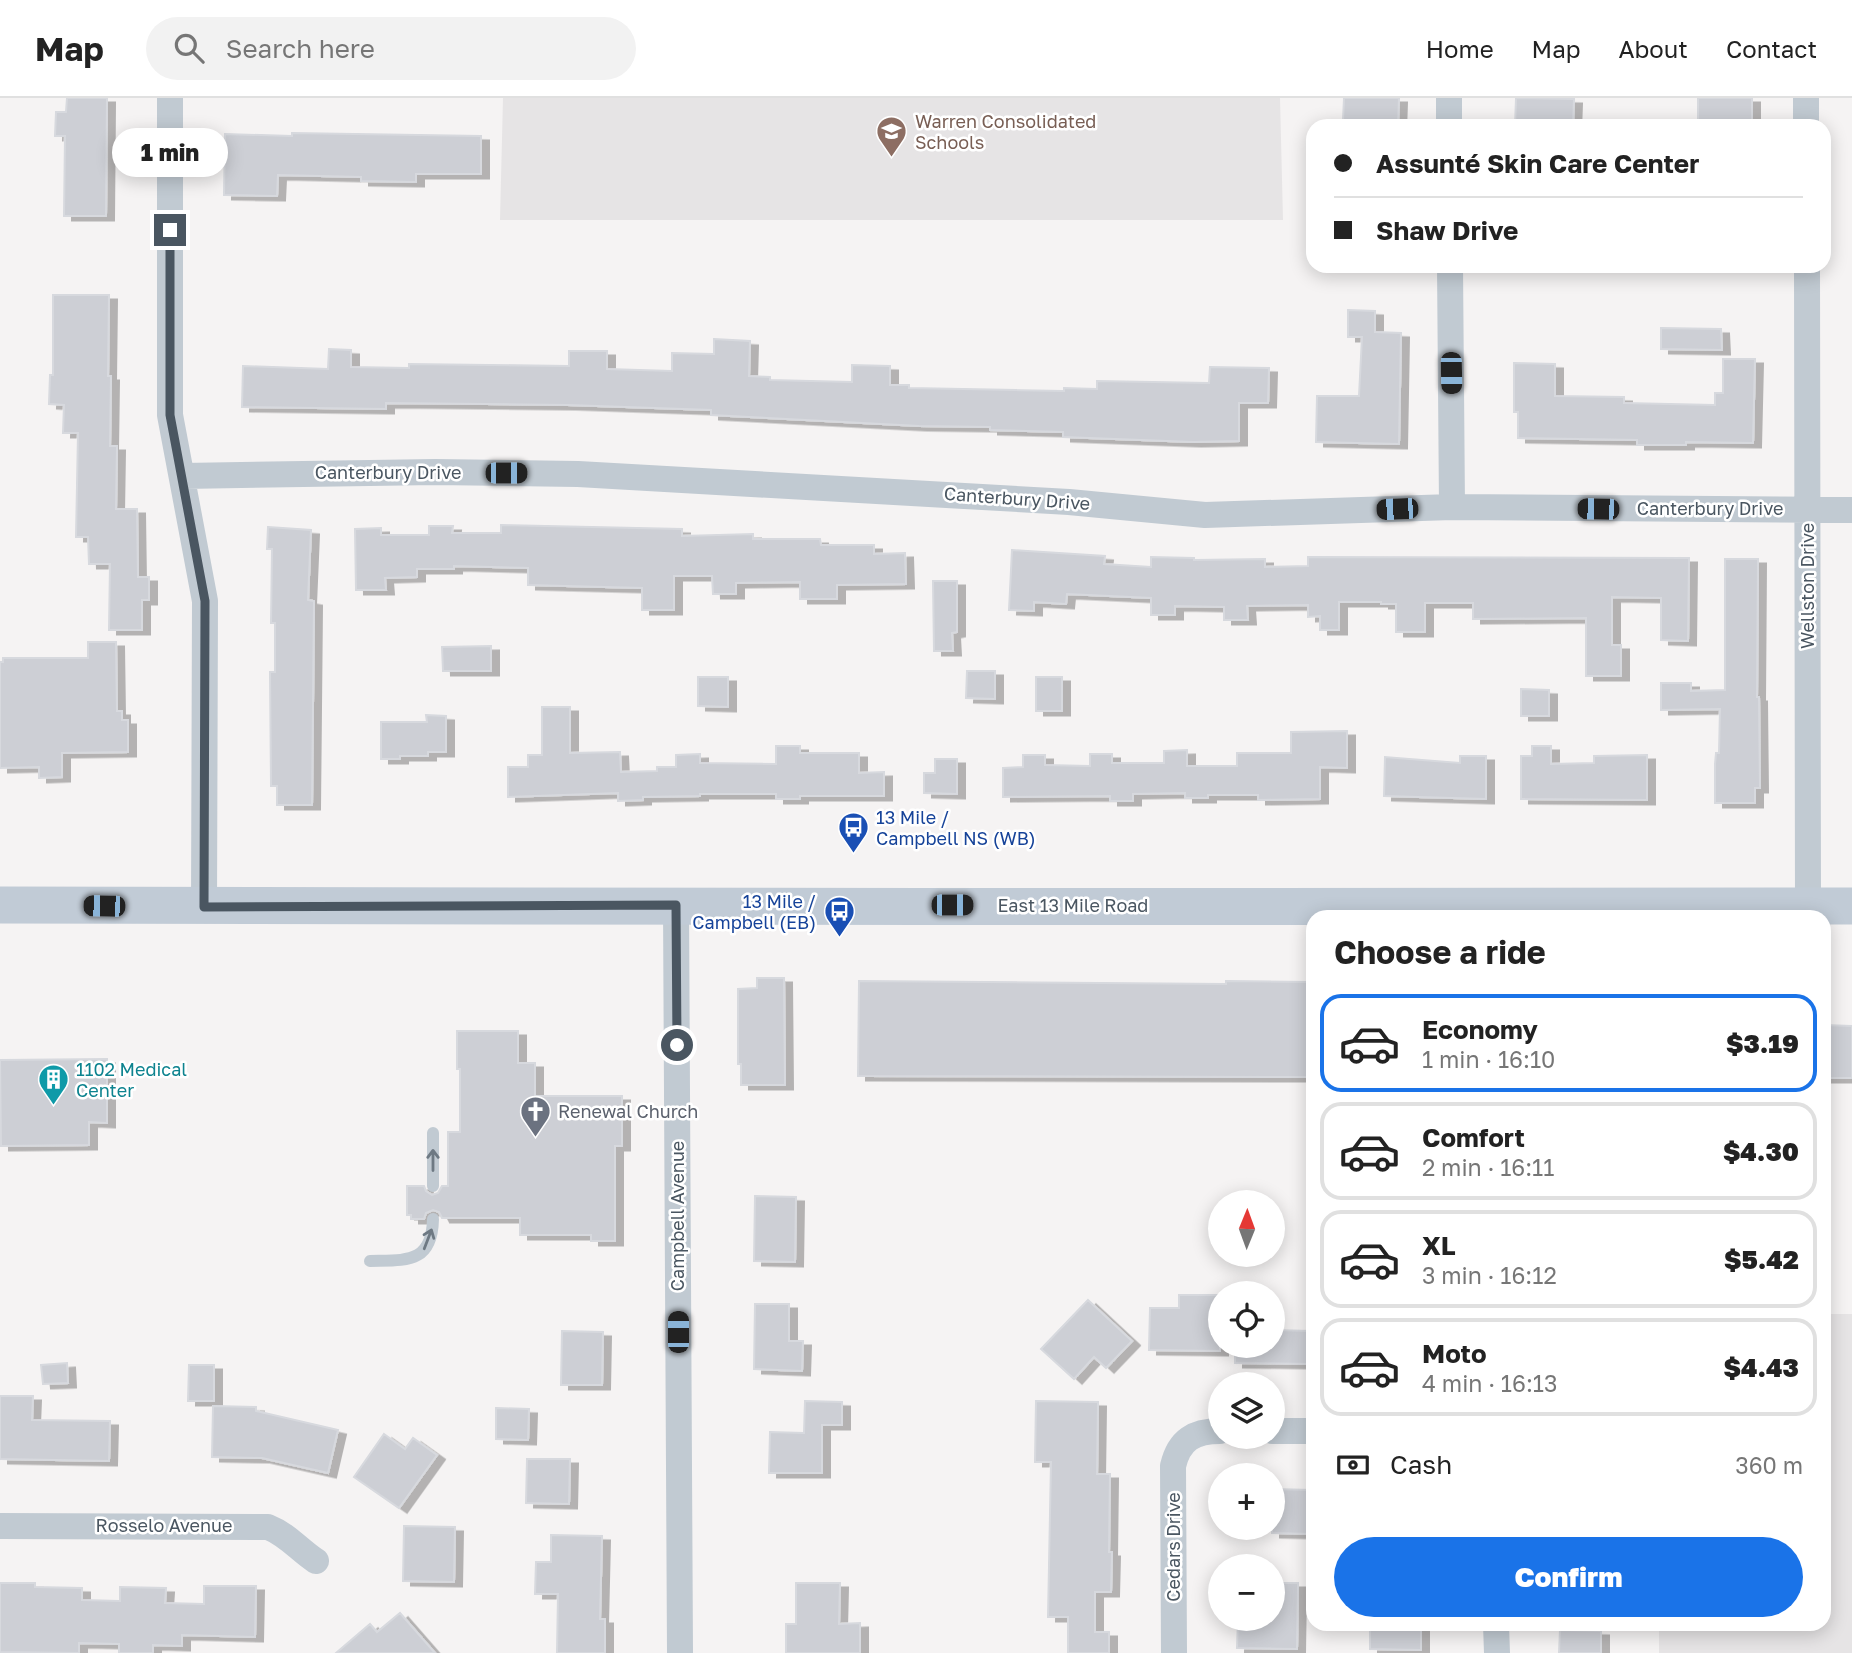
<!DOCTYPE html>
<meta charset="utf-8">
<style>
:root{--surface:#fff;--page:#f2f2f2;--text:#222;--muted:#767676;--line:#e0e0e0;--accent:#1a73e8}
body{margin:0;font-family:"Golos Text",sans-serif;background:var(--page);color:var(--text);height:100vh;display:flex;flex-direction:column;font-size:26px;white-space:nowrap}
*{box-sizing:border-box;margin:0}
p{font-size:23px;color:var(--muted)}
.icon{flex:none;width:38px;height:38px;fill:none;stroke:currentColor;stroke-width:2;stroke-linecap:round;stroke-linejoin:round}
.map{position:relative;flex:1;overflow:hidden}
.side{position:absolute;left:1306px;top:812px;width:525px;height:721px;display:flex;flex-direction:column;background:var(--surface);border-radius:21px;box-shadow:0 4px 18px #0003}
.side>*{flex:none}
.banner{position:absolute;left:1306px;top:21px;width:525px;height:154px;border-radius:21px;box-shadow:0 4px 18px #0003;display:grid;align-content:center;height:154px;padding:0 28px;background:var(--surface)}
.needle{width:46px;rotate:1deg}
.tools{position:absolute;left:1208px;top:1092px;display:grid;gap:14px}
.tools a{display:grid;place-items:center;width:77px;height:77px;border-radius:50%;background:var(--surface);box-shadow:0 4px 18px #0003;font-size:35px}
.end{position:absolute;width:32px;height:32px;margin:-16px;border:9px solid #4a5661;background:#fff;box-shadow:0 0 0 4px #fff}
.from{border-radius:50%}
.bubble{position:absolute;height:49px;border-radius:24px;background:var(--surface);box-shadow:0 4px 18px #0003;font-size:23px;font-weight:800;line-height:49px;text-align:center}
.car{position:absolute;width:21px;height:42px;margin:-21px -10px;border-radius:9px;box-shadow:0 0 5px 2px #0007;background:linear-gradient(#222 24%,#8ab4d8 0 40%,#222 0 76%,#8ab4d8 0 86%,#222 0)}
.banner b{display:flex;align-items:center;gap:24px;height:66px;font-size:26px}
.banner b+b{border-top:2px solid var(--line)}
.banner i{width:18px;height:18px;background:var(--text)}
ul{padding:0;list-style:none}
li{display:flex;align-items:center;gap:21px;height:98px;margin:0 14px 10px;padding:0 14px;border:4px solid var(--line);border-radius:21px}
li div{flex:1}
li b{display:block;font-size:26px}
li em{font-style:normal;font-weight:800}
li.selected{border-color:var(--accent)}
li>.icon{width:63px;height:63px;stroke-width:1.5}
h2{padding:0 28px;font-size:32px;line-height:84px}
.pay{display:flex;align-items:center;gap:18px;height:77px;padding:0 28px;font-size:26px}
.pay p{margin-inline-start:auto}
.primary-button{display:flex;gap:14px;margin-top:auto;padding:14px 28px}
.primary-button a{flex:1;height:80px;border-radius:42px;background:var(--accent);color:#fff;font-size:28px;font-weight:800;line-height:80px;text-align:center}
header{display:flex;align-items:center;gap:42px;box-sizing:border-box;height:98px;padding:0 35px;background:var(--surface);border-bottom:2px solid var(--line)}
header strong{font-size:33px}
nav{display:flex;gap:38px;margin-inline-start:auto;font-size:24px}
.search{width:490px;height:63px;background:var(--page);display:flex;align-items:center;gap:18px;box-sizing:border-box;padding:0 24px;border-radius:38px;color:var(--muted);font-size:26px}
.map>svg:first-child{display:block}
.education{fill:#e6e4e5}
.building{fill:#cdcfd5;stroke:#d7d9de;stroke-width:2;filter:url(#shadow)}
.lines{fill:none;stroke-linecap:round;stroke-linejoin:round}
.lane{stroke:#c1cad2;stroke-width:12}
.street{stroke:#c1cad2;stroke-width:26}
.secondary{stroke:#c1cbd6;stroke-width:37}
.oneway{stroke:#6e7983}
.route{stroke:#4a5661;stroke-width:9}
.labels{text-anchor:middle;stroke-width:5;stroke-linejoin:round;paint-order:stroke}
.education-label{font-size:18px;fill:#785e54;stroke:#fff;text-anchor:start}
.street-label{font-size:18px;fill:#4a5661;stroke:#fff}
.transit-label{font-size:18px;fill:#164399;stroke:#fff;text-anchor:start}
.culture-label{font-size:18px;fill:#0d838f;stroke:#fff;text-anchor:start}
.worship-label{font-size:18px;fill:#5b616d;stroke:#fff;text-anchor:start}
</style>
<header>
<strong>Map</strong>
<div class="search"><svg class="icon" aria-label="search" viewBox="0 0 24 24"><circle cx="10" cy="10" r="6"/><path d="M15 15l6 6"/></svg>Search here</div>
<nav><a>Home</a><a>Map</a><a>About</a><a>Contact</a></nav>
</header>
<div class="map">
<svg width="1852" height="1555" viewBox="0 0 1852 1555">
<defs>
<filter id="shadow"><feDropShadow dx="8" dy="4.5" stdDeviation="0" flood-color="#0004"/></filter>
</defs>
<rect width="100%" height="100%" fill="#f5f3f3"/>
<path class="education" d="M 503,0 L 1280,0 L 1283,122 L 500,122 Z
M 1824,1216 L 1852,1216 L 1852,1555 L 1659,1555 L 1659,1526 L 1824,1526 Z"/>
<path class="building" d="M 67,0 L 107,0 L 106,118 L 64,118 L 65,38 L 55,38 L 56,14 L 66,14 Z
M 1344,0 L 1399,0 L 1398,28 L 1360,28 L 1360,22 L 1343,22 Z
M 1516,0 L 1574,1 L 1573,28 L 1515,28 Z
M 1698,0 L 1752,0 L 1752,28 L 1711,28 L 1711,23 L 1698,23 Z
M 292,35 L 481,38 L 481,76 L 416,76 L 416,84 L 361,83 L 361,79 L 278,77 L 277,98 L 224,97 L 225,36 L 292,38 Z
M 53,197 L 109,197 L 108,278 L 111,278 L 110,348 L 117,348 L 116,411 L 137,411 L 138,479 L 149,479 L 149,502 L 142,502 L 142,532 L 109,532 L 110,466 L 89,466 L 88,439 L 76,439 L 78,335 L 63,335 L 64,307 L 49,306 L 50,277 L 53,277 Z
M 1348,212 L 1375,213 L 1375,234 L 1401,235 L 1399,346 L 1316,344 L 1317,298 L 1359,298 L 1362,239 L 1348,239 Z
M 1661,230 L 1721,231 L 1722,252 L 1661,251 Z
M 714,241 L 750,243 L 749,278 L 770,279 L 770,282 L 852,284 L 852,267 L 890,268 L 890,287 L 909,287 L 909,290 L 1064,293 L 1064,290 L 1097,291 L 1097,283 L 1209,285 L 1210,269 L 1269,270 L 1268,305 L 1239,305 L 1239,343 L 1193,344 L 1063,339 L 1063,334 L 990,332 L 990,329 L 919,328 L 711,317 L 711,312 L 568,307 L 386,305 L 386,311 L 242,309 L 243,268 L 328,271 L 329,251 L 351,252 L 351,269 L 409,270 L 409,266 L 569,268 L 569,253 L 607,253 L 607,271 L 672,273 L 672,255 L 714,256 Z
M 1723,261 L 1755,261 L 1753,345 L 1686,344 L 1686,347 L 1637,347 L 1637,342 L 1518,340 L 1518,314 L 1514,314 L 1514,265 L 1555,266 L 1555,298 L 1624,299 L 1624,305 L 1715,307 L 1715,295 L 1723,295 Z
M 501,427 L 682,431 L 682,438 L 753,436 L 753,441 L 820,441 L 821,447 L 874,447 L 874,456 L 905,455 L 906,486 L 837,487 L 837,501 L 800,501 L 800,484 L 736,485 L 736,496 L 713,496 L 712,478 L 674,478 L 674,512 L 642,512 L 642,490 L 528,487 L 528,470 L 454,468 L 454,471 L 417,471 L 417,479 L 385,480 L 386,492 L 356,492 L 355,431 L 381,430 L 381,437 L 429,437 L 429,428 L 453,428 L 452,435 L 501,435 Z
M 268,429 L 311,432 L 308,502 L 314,503 L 312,707 L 277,707 L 277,688 L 271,688 L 270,574 L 275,574 L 275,525 L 271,525 L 272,451 L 267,451 Z
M 1012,452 L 1105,458 L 1104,466 L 1151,469 L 1151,459 L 1194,460 L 1194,462 L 1265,461 L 1265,469 L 1308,468 L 1308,459 L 1689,460 L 1688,543 L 1661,542 L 1661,500 L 1612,499 L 1612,547 L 1621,547 L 1621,578 L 1586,578 L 1586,520 L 1473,521 L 1473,505 L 1425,505 L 1425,534 L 1396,534 L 1396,506 L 1381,506 L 1381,504 L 1339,504 L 1339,532 L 1320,532 L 1320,518 L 1308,519 L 1308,507 L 1247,508 L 1248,522 L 1224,522 L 1224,509 L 1175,508 L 1175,517 L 1151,517 L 1151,500 L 1067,496 L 1066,506 L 1034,504 L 1034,513 L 1009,512 Z
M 1725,461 L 1758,461 L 1757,599 L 1759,599 L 1760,690 L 1755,690 L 1755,705 L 1715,705 L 1715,666 L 1716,655 L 1719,655 L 1720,611 L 1661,612 L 1661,585 L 1691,585 L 1691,593 L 1725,592 Z
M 933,483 L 957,483 L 957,534 L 952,535 L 953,553 L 934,553 Z
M 88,544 L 116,544 L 117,613 L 122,613 L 122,622 L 128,622 L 128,654 L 62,655 L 62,679 L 39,680 L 39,669 L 0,670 L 0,564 L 3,564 L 3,560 L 88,560 Z
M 491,548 L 491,573 L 443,573 L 442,549 Z
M 967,573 L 995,573 L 995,601 L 966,600 Z
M 698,579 L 728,579 L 728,609 L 698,608 Z
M 1036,579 L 1062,579 L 1062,613 L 1036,613 Z
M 1521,591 L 1549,592 L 1549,618 L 1521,618 Z
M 542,609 L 570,609 L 570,655 L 620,654 L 621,674 L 657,673 L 657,669 L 676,669 L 676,657 L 700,656 L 700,665 L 776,666 L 776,648 L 800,648 L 800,655 L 859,655 L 859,675 L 884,674 L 884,698 L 800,698 L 800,701 L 776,701 L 776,696 L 700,696 L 700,698 L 643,699 L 643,702 L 618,703 L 618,695 L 508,699 L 508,669 L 528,669 L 528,657 L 542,657 Z
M 426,617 L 446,618 L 446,654 L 428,654 L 428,658 L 400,658 L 400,661 L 381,661 L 381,624 L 427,624 Z
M 1347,633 L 1347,670 L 1320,669 L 1320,701 L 1258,702 L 1258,697 L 1208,697 L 1208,700 L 1185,700 L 1185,695 L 1133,696 L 1133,703 L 1110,703 L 1110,698 L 1003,699 L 1003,670 L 1023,669 L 1023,657 L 1045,657 L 1045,667 L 1090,668 L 1090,656 L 1112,656 L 1112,665 L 1164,665 L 1164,653 L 1187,652 L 1187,668 L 1237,668 L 1237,655 L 1291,655 L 1291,634 Z
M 1532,648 L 1551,648 L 1551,666 L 1594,665 L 1594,658 L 1647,657 L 1647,702 L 1521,701 L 1521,658 L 1532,658 Z
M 1460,658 L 1486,658 L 1486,701 L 1384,698 L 1385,659 L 1460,665 Z
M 935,661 L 957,661 L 957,696 L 924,695 L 924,675 L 935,675 Z
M 757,880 L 784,880 L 785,987 L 741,987 L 741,966 L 738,966 L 738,891 L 757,890 Z
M 859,883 L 1226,886 L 1226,883 L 1312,884 L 1312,979 L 858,978 Z
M 1824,927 L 1852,928 L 1852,980 L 1824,980 Z
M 457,933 L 518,933 L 518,965 L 535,965 L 535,998 L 622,998 L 622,1048 L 615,1048 L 615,1143 L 591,1143 L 591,1137 L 520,1137 L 520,1120 L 442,1120 L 439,1114 L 433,1112 L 426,1115 L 424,1121 L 411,1121 L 411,1117 L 407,1117 L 407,1088 L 424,1088 L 426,1093 L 432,1097 L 438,1095 L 442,1088 L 448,1088 L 448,1034 L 460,1034 L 460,971 L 457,971 Z
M 107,961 L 107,1025 L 89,1024 L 89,1047 L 1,1048 L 0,962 Z
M 755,1098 L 796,1099 L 795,1164 L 754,1163 Z
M 1179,1197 L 1220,1197 L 1220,1253 L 1149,1252 L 1150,1210 L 1179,1210 Z
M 1088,1202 L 1132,1243 L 1106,1270 L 1094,1259 L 1074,1281 L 1041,1251 Z
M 755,1206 L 789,1206 L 789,1243 L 803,1243 L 802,1273 L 754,1271 Z
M 1272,1232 L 1312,1233 L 1312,1266 L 1235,1265 L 1235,1248 L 1272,1248 Z
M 562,1233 L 603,1234 L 602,1287 L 561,1287 Z
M 67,1265 L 68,1285 L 43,1286 L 41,1267 Z
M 189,1267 L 214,1267 L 214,1303 L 188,1303 Z
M 0,1298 L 33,1298 L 32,1322 L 110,1323 L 109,1363 L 0,1361 Z
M 805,1303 L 842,1304 L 842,1327 L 822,1327 L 822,1375 L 769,1375 L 770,1334 L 804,1335 Z
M 1036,1303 L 1098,1304 L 1097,1376 L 1110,1376 L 1109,1454 L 1112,1454 L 1111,1494 L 1095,1494 L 1095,1534 L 1109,1534 L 1109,1555 L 1068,1555 L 1068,1519 L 1048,1519 L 1051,1364 L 1035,1364 Z
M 213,1308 L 256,1309 L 256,1313 L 338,1332 L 328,1375 L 262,1360 L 212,1359 Z
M 496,1310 L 529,1311 L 528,1342 L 496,1341 Z
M 384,1336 L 405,1351 L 413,1340 L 437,1357 L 399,1410 L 354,1379 Z
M 527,1361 L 570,1361 L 569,1406 L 526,1405 Z
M 1272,1391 L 1312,1392 L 1312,1436 L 1272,1435 Z
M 404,1428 L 455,1429 L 454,1484 L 403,1483 Z
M 551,1437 L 602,1438 L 600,1521 L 605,1521 L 605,1555 L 557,1555 L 558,1496 L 535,1496 L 536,1464 L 551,1464 Z
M 0,1485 L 35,1485 L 35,1489 L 82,1490 L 82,1502 L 120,1503 L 120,1489 L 166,1490 L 165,1505 L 204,1506 L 204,1488 L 256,1488 L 255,1539 L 182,1537 L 182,1548 L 153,1547 L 153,1555 L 119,1555 L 119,1546 L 79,1545 L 79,1555 L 0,1554 Z
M 796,1485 L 840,1485 L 839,1526 L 860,1525 L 860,1555 L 786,1555 L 786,1526 L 796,1526 Z
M 1272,1485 L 1298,1485 L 1297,1551 L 1237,1550 L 1238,1521 L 1272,1521 Z
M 400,1515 L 435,1555 L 336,1555 L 370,1526 L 377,1534 Z
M 1370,1526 L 1421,1526 L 1421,1552 L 1370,1551 Z
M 1560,1532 L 1601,1533 L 1601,1555 L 1559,1555 Z"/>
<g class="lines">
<path class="lane" d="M 433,1088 L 433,1035
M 370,1163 C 406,1162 432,1166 433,1121"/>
<path class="street" d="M 170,0 L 170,317 L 205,503 L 204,809
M 1449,0 L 1449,28
M 1806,0 L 1806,28
M 1450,168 L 1452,409
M 1807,168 L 1808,808
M 183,378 L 435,374 L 578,376 L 1069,404 L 1205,417 L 1452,409 L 1852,412
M 676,807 L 680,1555
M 1272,1333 L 1312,1333
M 0,1428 L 268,1429 C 288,1437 299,1452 316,1463
M 1496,1526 L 1497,1555
M 1174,1555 L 1173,1368 C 1179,1342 1194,1333 1220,1333"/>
<path class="secondary" d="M 0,807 C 617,809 1235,809 1852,808"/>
</g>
<defs><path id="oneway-shaft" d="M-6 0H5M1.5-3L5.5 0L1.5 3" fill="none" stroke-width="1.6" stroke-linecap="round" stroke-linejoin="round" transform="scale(1.75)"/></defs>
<g class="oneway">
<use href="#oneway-shaft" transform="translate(433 1062) rotate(-90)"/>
<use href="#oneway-shaft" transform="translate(428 1141) rotate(-69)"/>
</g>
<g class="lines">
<path class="route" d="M 170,132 L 170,317 L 205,503 L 204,809 L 676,807 L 677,947"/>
</g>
<defs>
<symbol id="school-pin" viewBox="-11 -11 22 30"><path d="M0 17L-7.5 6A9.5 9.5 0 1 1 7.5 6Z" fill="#8d6e63" stroke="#fff"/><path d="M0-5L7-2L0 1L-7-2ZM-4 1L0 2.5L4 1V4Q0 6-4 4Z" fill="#fff"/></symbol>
<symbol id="bus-pin" viewBox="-11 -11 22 30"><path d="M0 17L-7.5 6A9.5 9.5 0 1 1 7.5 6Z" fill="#1a4fb4" stroke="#fff"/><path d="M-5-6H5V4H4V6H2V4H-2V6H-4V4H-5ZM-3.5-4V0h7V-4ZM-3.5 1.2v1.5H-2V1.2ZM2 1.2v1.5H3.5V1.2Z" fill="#fff"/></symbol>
<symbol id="building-pin" viewBox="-11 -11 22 30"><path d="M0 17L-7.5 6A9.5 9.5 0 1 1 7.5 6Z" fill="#0f9aa8" stroke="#fff"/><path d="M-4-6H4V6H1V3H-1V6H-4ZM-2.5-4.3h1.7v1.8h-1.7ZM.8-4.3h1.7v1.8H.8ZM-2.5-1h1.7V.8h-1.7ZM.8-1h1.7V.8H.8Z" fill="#fff"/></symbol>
<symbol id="church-pin" viewBox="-11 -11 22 30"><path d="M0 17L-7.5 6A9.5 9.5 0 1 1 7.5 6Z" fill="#6b7280" stroke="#fff"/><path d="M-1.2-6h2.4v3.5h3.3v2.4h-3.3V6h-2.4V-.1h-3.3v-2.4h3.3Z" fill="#fff"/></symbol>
</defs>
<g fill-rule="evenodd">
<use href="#school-pin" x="874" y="16" width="35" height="47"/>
<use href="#bus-pin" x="836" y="712" width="35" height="47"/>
<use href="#bus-pin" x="822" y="796" width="35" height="47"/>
<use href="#building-pin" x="36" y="964" width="35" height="47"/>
<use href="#church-pin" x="518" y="996" width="35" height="47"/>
</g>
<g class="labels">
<g class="education-label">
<text x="915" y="30">Warren Consolidated<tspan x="915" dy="21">Schools</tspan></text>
</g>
<g class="street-label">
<text x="388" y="381">Canterbury Drive</text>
<text transform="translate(1017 401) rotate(4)" y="6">Canterbury Drive</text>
<text x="1710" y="417">Canterbury Drive</text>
<text transform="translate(1808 488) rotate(-90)" y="6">Wellston Drive</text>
<text x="1073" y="814">East 13 Mile Road</text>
<text transform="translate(678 1118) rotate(-90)" y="6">Campbell Avenue</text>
<text x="164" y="1434">Rosselo Avenue</text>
<text transform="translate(1174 1449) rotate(-90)" y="6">Cedars Drive</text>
</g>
<g class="transit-label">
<text x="876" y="726">13 Mile /<tspan x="876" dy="21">Campbell NS (WB)</tspan></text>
<text x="816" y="810" text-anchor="end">13 Mile /<tspan x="816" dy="21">Campbell (EB)</tspan></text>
</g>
<g class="culture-label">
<text x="76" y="978">1102 Medical<tspan x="76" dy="21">Center</tspan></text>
</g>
<g class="worship-label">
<text x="558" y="1020">Renewal Church</text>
</g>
</g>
</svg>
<div class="tools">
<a><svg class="needle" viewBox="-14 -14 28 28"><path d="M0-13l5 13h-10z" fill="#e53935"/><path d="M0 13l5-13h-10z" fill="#767676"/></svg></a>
<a><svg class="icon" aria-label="locate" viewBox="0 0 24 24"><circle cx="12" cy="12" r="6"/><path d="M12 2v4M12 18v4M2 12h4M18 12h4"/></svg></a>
<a><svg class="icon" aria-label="layers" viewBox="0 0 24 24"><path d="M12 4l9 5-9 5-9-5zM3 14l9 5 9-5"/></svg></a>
<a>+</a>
<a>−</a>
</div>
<i class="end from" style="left:677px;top:947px"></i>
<i class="end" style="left:170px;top:132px"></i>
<div class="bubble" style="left:112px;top:30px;width:116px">1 min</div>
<i class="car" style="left:1451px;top:275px;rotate:179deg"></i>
<i class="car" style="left:506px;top:375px;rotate:90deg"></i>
<i class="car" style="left:1397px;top:411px;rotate:268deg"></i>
<i class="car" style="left:1598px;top:411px;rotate:271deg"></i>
<i class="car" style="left:952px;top:807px;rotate:90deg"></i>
<i class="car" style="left:104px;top:808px;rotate:271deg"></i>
<i class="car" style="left:678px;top:1234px;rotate:0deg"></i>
<div class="banner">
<b><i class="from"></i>Assunté Skin Care Center</b>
<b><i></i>Shaw Drive</b>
</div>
<section class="side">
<h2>Choose a ride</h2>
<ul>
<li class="selected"><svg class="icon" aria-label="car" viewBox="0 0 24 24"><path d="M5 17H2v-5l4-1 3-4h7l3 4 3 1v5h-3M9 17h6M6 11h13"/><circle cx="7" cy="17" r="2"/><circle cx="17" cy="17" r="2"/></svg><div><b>Economy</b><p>1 min · 16:10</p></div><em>$3.19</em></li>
<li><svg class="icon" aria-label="car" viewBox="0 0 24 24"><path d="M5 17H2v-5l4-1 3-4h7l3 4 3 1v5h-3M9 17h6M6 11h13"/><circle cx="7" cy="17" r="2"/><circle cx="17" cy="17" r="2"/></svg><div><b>Comfort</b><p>2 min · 16:11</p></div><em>$4.30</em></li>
<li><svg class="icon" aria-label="car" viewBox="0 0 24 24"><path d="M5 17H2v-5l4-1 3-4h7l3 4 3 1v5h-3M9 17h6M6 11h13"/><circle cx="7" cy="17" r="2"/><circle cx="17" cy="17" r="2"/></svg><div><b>XL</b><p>3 min · 16:12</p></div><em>$5.42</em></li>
<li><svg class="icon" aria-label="car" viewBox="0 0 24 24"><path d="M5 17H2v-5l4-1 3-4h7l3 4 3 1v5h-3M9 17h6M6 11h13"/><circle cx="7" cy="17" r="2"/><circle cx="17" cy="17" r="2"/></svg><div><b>Moto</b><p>4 min · 16:13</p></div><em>$4.43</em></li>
</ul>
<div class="pay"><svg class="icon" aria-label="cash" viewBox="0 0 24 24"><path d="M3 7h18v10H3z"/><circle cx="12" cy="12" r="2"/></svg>Cash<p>360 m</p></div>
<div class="primary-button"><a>Confirm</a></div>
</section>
</div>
